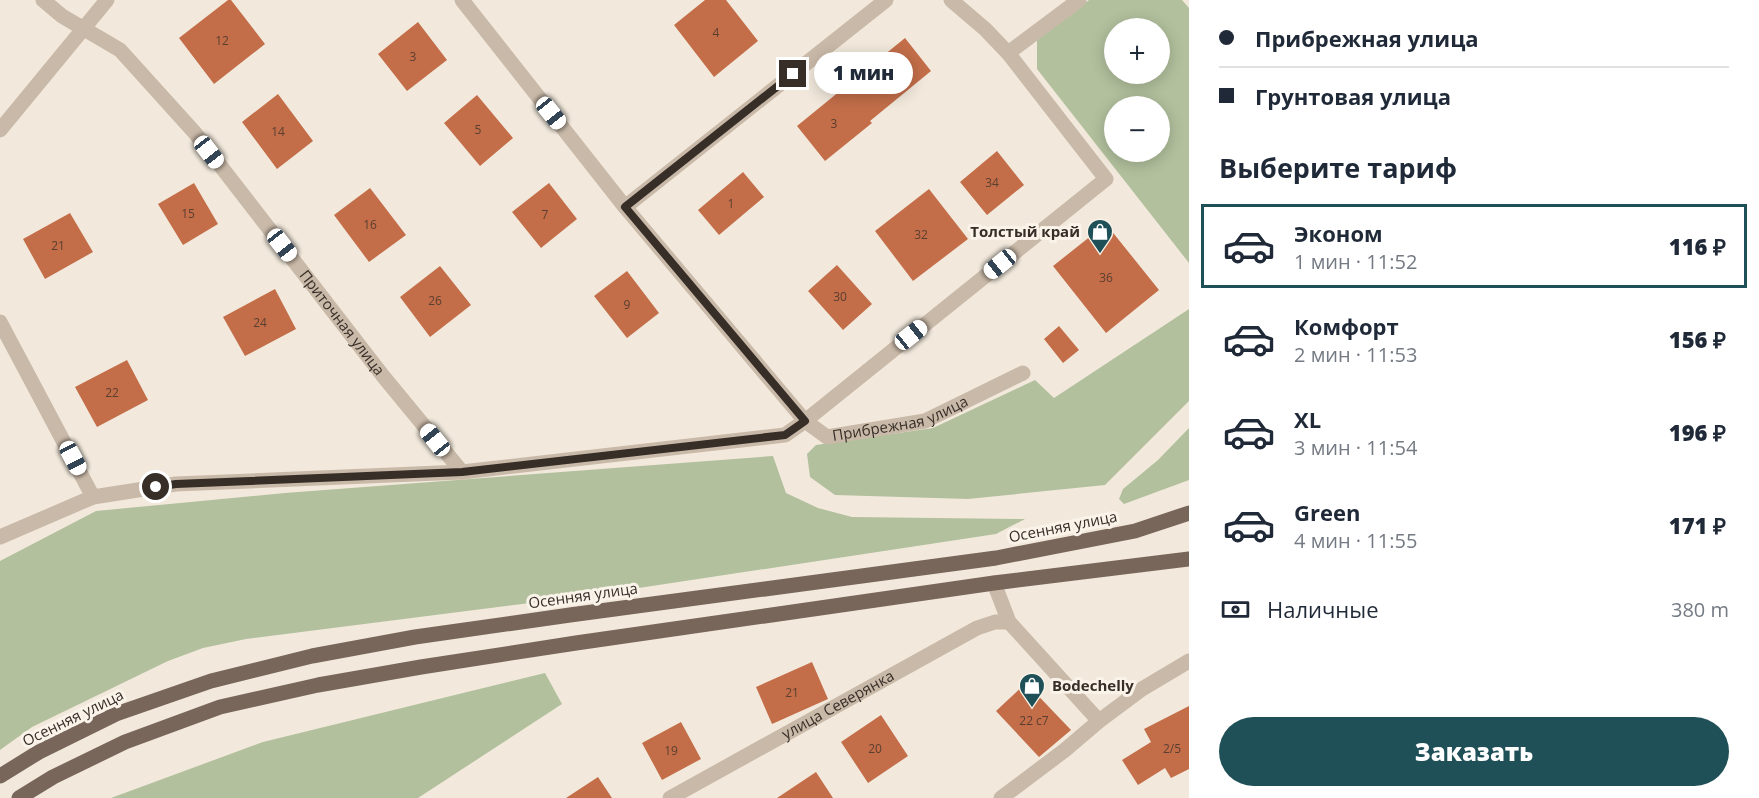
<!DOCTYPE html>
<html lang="ru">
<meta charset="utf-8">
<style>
:root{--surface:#fff;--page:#f2f2f3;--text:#1f2937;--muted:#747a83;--line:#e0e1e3;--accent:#1f5057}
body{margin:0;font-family:"Open Sans",sans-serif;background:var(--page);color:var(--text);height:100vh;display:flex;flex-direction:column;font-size:22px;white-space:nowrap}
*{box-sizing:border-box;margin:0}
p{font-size:20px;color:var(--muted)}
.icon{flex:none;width:33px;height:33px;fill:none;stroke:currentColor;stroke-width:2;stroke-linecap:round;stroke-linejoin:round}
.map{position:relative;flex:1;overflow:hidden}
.drawer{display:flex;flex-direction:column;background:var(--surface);width:570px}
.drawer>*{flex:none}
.hud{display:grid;align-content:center;height:132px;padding:0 30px;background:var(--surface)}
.tools{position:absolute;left:1104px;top:18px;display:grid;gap:12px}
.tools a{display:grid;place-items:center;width:66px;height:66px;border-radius:50%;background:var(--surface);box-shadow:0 3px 15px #0003;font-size:30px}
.end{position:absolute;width:27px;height:27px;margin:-14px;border:8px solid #372e28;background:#fff;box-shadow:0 0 0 3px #fff}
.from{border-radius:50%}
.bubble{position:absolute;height:42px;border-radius:21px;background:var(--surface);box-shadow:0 3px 15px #0003;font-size:20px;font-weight:800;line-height:42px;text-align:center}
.car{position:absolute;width:18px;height:36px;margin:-18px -9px;border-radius:8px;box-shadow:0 0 4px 2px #0007;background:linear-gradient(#fff 24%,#345 0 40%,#fff 0 76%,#345 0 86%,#fff 0)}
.hud b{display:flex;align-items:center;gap:21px;height:57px;font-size:22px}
.hud b+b{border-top:2px solid var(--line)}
.hud i{width:15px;height:15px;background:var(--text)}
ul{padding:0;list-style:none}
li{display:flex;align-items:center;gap:18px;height:84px;margin:0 12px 9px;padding:0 18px;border:3px solid transparent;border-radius:0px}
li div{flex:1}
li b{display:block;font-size:22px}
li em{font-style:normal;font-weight:800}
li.selected{border-color:var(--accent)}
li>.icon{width:54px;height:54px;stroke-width:1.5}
h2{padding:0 30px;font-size:27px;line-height:72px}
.pay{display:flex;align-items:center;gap:15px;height:66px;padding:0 30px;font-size:22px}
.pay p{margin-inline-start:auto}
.primary-button{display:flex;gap:12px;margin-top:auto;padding:12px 30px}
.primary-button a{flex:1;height:69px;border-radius:36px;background:var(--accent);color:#fff;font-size:24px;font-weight:800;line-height:69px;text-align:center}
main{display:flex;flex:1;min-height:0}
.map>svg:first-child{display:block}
.green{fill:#b2c09d;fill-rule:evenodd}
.building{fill:#c36e49}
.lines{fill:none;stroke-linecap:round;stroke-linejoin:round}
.street{stroke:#c9b9a8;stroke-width:15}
.primary{stroke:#78665a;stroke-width:15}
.route{stroke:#372e28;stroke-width:8}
.labels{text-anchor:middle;stroke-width:6;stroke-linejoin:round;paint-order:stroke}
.number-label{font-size:12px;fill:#5a3e30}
.poi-label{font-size:15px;font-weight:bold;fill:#372e28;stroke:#f9f3e9;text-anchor:end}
.street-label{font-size:15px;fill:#372e28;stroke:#f9f3e9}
</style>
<main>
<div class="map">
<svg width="1189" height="798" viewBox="0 0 1189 798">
<rect width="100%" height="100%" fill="#f2e9dc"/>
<path class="green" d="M 1089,0 L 1182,0 L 1189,8 L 1189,263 L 1037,69 L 1037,39 ZM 1114,28 L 1160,28 L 1160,74 L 1114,74 ZM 1114,106 L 1160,106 L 1160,152 L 1114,152 Z
M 1189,309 L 1189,401 L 1105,485 L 968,499 L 835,495 L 810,477 L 807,454 L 816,445 L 933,428 L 1035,380 L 1054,398 Z
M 1189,428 L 1189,480 L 1124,504 L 1119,499 L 1123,489 L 1158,460 Z
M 773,456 L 786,493 L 818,508 L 852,517 L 1025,519 L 996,534 L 586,596 L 246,639 L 203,648 L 168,661 L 32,727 L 0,750 L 0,561 L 96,511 L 285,493 Z
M 545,673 L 562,704 L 418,798 L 111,798 L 263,742 Z"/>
<path class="building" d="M 228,0 L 231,0 L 265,44 L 214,84 L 179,38 Z
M 705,0 L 726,0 L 758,41 L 714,77 L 674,25 Z
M 418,22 L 447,60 L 407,91 L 378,54 Z
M 905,38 L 931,71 L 870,121 L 872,123 L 825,161 L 797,126 Z
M 278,94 L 313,141 L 277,169 L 242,122 Z
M 477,95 L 513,138 L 480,166 L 444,123 Z
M 997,151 L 1024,185 L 987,215 L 960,182 Z
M 743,172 L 764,197 L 719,235 L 698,210 Z
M 194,183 L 218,224 L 183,245 L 158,204 Z
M 549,183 L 577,219 L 541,248 L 512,212 Z
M 370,188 L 406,235 L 369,262 L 334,215 Z
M 929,189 L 968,239 L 913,281 L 875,231 Z
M 70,213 L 93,252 L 45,279 L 23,239 Z
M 1106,224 L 1159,290 L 1106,333 L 1053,266 Z
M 837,265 L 872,304 L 843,330 L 808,291 Z
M 440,266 L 471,305 L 430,337 L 400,297 Z
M 627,271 L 659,313 L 627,338 L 594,296 Z
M 275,289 L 296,329 L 245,356 L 223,317 Z
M 1059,326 L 1079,350 L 1063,363 L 1044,339 Z
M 127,360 L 148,400 L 97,427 L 75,387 Z
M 812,662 L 828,699 L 772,724 L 756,687 Z
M 1026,683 L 1071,730 L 1039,757 L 996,711 Z
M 1189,706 L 1189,769 L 1171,778 L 1165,768 L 1138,785 L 1122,760 L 1151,742 L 1144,729 Z
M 881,715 L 908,756 L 868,783 L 841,742 Z
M 681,722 L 701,759 L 662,780 L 642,743 Z
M 816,772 L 833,798 L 777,798 Z
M 598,777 L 612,798 L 566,798 Z"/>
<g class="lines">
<g class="street">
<path id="s1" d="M 43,0 L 62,16 L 120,50 L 195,133 L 383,376 L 462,472"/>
<path d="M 462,0 L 625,207 L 805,421 L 1106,179 L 1008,53 L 985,29 L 951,0"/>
<path d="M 1008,53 L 1079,0"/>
<path d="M 0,130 L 107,0"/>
<path d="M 625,207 L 886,0"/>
<path d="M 0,322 L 93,497"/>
<path id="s2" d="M 0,537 L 93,497 L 176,484 L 462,472 L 785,435 L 805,421 L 827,437 L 925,421 L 1023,373"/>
<path d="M 994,583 L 1009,622 L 1099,721"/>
<path id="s3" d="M 670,798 L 977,628 L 995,622 L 1009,622"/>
<path d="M 1001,798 L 1065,750 L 1099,721 L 1142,689 L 1189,661"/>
</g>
<path class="primary" d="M 0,776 L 39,752 L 116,714 L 211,681 L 312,656 L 415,637 L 570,615 L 996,558 L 1135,531 L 1189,513
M 19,798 L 53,777 L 125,742 L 220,707 L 318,685 L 421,667 L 576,643 L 994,583 L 1189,559"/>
</g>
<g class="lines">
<path class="route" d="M 156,487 L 176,484 L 462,472 L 785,435 L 805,421 L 625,207 L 793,74"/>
</g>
<defs>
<symbol id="shop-pin" viewBox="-11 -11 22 30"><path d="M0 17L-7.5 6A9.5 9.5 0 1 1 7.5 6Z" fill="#1f5057" stroke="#f9f3e9"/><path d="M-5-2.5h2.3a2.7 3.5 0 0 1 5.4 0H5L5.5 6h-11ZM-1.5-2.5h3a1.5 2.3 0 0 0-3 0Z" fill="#fff"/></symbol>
</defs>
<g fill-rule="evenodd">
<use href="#shop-pin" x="1085" y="217" width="30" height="40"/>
<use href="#shop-pin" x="1017" y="671" width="30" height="40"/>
</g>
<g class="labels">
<g class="number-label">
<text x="716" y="37">4</text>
<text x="222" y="45">12</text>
<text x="413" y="61">3</text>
<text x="834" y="128">3</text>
<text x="478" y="134">5</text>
<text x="278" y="136">14</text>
<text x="992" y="187">34</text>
<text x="731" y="208">1</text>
<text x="188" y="218">15</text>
<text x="545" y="219">7</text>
<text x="370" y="229">16</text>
<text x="921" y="239">32</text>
<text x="58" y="250">21</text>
<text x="1106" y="282">36</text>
<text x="840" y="301">30</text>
<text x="435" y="305">26</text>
<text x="627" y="309">9</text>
<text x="260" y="327">24</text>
<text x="112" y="397">22</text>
<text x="792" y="697">21</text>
<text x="1034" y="725">22 с7</text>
<text x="875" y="753">20</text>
<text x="1172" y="753">2/5</text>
<text x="671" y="755">19</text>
</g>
<g class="poi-label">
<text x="1080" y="237">Толстый край</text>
<text x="1052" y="691" text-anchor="start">Bodechelly</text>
</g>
<g class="street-label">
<text dy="5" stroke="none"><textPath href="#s1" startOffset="444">Приточная улица</textPath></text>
<text dy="5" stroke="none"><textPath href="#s2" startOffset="924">Прибрежная улица</textPath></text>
<text transform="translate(1063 527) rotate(-11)" y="5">Осенняя улица</text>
<text transform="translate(583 596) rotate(-8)" y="5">Осенняя улица</text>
<text dy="5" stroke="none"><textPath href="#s3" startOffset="192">улица Северянка</textPath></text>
<text transform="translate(73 718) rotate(-26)" y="5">Осенняя улица</text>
</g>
</g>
</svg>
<div class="tools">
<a>+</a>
<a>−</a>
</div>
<i class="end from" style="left:156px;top:487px"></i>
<i class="end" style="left:793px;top:74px"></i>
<div class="bubble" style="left:814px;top:52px;width:99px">1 мин</div>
<i class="car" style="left:551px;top:113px;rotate:141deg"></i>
<i class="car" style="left:209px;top:152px;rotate:142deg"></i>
<i class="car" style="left:282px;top:245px;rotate:142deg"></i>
<i class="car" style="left:1000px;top:264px;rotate:231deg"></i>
<i class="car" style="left:911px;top:335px;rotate:51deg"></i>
<i class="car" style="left:435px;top:440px;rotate:321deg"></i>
<i class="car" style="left:73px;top:458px;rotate:152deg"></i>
</div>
<section class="drawer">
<div class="hud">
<b><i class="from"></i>Прибрежная улица</b>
<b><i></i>Грунтовая улица</b>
</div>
<h2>Выберите тариф</h2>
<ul>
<li class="selected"><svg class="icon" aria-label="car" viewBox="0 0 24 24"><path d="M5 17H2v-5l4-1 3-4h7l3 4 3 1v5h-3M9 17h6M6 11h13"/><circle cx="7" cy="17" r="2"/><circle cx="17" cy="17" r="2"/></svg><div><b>Эконом</b><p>1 мин · 11:52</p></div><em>116 ₽</em></li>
<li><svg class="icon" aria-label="car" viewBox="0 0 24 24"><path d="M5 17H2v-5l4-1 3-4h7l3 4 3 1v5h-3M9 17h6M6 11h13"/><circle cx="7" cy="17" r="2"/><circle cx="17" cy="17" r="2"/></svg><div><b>Комфорт</b><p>2 мин · 11:53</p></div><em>156 ₽</em></li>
<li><svg class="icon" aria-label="car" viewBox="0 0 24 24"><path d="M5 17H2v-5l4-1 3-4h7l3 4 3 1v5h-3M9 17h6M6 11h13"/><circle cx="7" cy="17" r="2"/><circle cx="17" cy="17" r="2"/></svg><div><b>XL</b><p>3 мин · 11:54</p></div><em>196 ₽</em></li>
<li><svg class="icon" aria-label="car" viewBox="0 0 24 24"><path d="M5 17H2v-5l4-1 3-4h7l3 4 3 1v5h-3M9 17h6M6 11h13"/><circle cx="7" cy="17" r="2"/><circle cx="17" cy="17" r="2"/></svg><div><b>Green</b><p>4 мин · 11:55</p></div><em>171 ₽</em></li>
</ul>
<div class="pay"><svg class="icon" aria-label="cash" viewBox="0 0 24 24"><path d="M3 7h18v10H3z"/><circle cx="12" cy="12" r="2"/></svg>Наличные<p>380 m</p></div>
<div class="primary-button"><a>Заказать</a></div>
</section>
</main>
